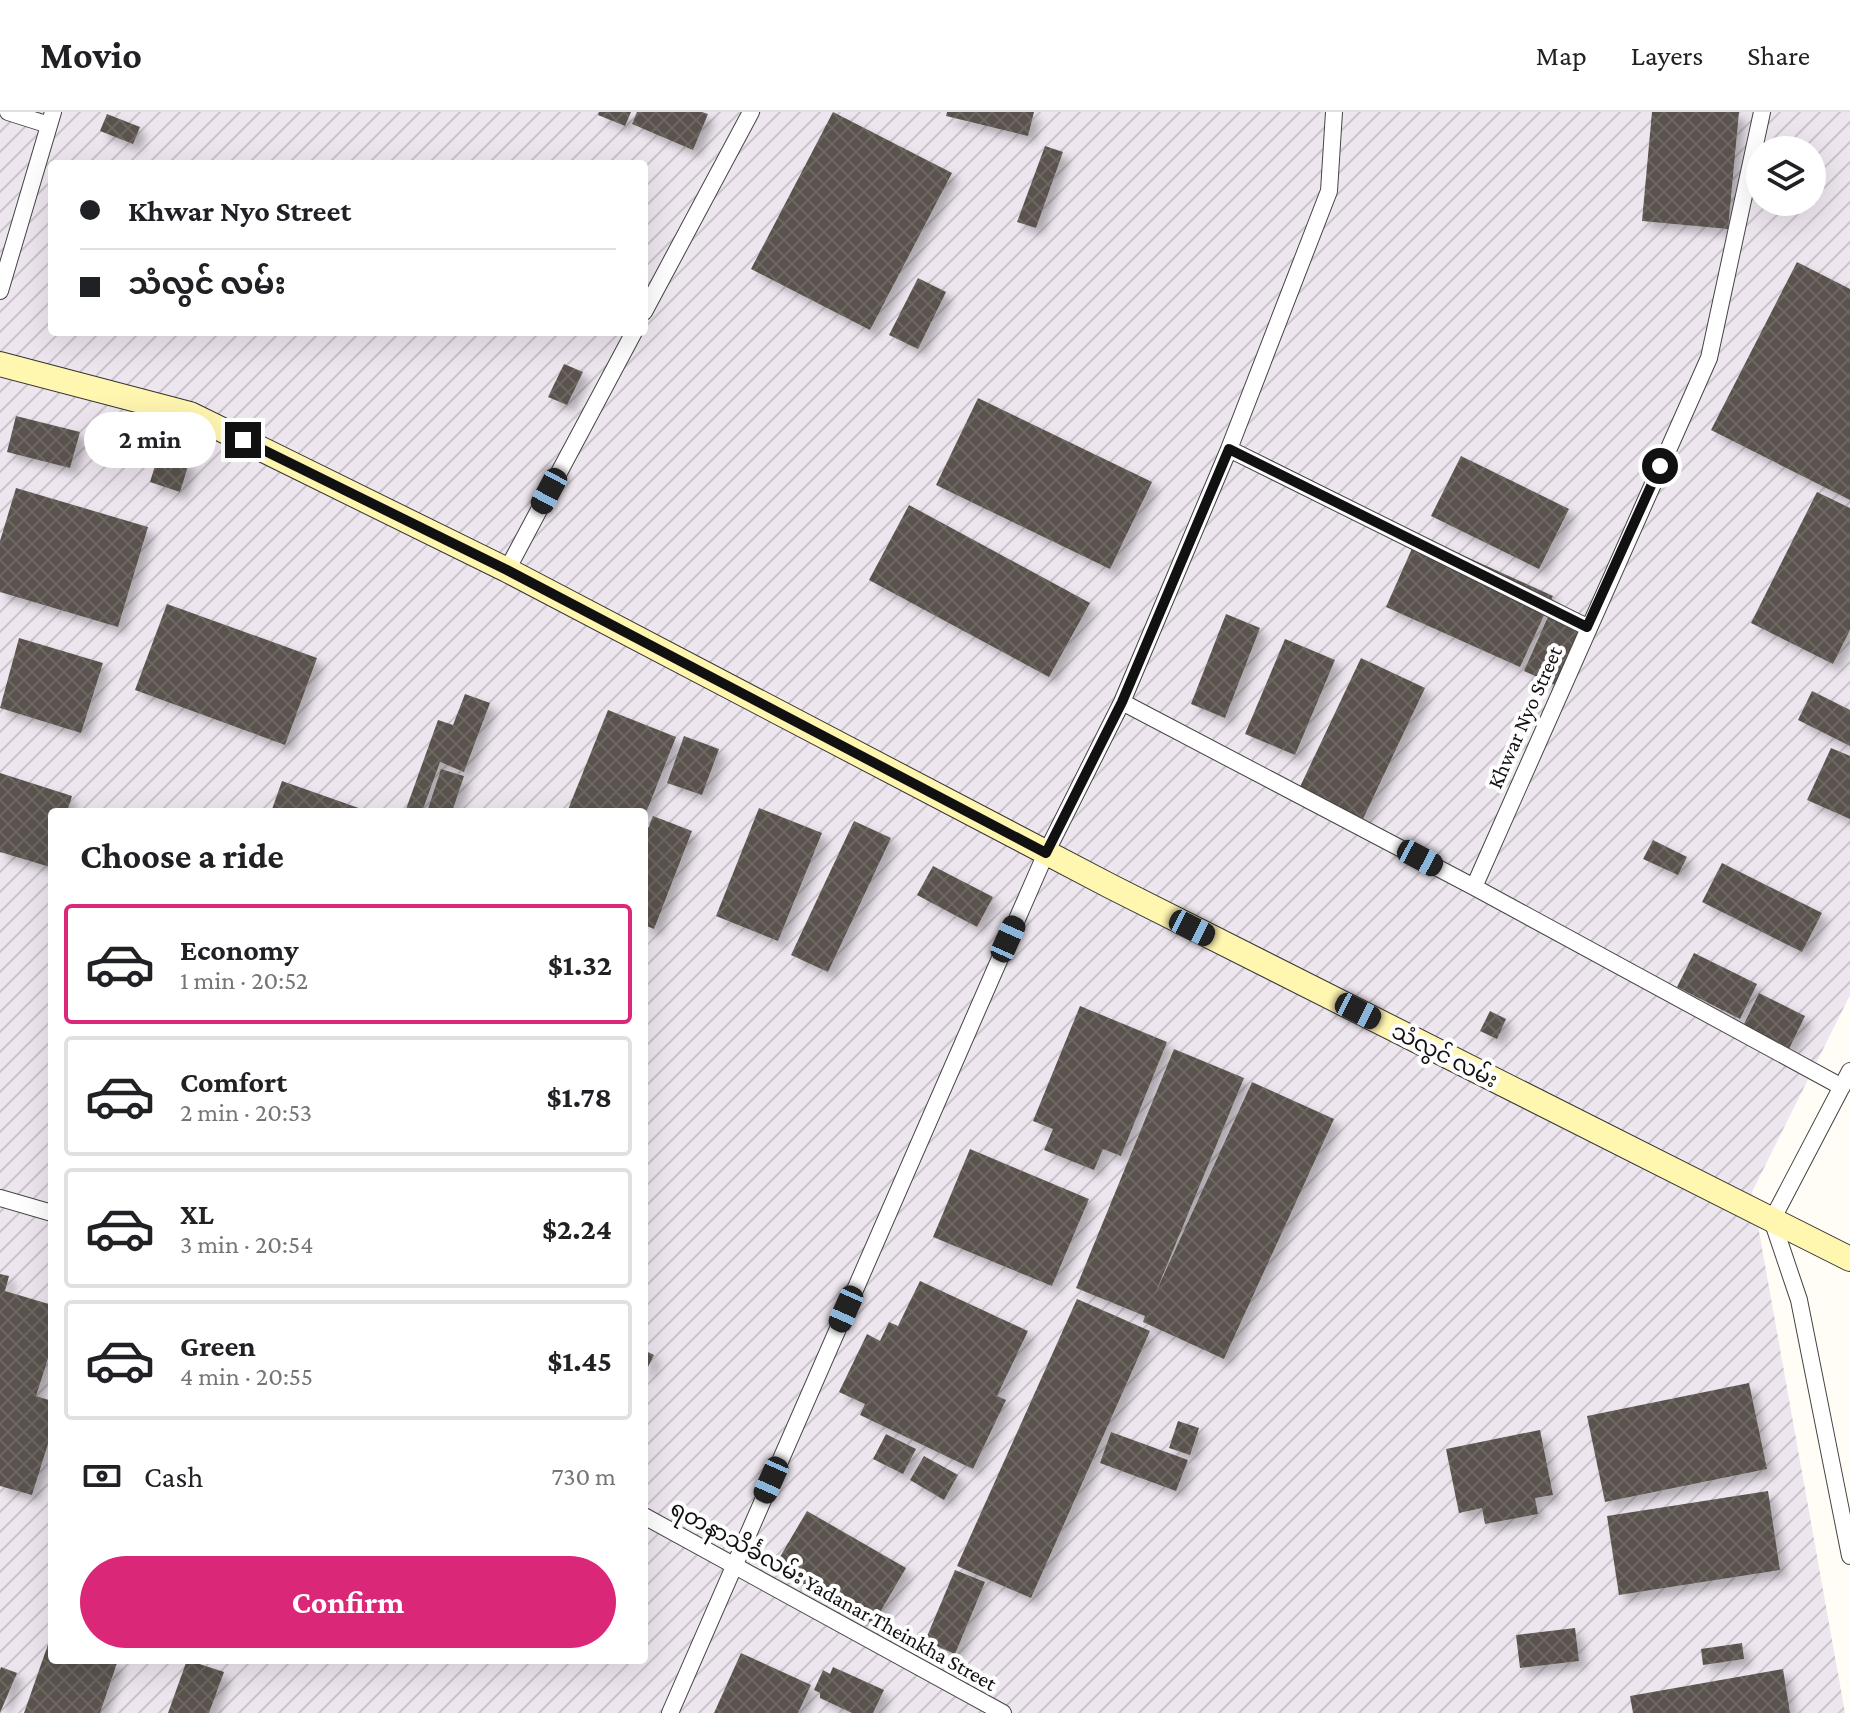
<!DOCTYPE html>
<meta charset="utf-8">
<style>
:root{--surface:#fff;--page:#f2f2f2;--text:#202124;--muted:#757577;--line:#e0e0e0;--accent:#db2777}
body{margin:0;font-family:"Crimson Pro","Noto Sans Myanmar",serif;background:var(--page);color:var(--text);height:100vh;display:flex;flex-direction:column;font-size:30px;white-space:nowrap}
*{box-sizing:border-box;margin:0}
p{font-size:26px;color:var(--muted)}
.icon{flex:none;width:44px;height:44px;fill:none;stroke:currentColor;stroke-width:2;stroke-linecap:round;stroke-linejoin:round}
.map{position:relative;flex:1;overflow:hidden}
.panel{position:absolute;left:48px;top:696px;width:600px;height:856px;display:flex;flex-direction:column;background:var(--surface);border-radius:8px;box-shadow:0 8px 32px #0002}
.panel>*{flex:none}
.banner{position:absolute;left:48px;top:48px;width:600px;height:176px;border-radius:8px;box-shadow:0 8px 32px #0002;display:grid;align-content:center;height:176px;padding:0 32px;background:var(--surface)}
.tools{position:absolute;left:1746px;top:24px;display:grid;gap:16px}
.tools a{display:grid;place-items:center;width:80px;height:80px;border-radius:50%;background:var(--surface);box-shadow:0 8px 32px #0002;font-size:40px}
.end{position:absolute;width:36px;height:36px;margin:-18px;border:10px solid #111;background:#fff;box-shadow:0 0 0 4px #fff}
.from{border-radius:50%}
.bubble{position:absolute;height:56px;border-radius:28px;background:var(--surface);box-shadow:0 8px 32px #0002;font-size:26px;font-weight:700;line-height:56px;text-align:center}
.car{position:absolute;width:24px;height:48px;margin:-24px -12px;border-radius:10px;box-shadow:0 0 6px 2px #0007;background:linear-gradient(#222 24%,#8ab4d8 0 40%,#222 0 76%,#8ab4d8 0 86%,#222 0)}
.banner b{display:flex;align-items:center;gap:28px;height:76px;font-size:30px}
.banner b+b{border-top:2px solid var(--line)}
.banner i{width:20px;height:20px;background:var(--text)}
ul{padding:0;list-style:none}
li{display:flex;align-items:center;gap:24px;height:120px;margin:0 16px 12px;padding:0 16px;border:4px solid var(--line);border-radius:8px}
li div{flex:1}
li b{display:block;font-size:30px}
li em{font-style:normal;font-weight:700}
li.on{border-color:var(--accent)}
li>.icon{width:72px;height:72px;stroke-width:1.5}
h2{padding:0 32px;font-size:36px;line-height:96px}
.pay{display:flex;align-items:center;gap:20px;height:88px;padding:0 32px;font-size:30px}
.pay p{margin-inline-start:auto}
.cta{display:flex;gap:16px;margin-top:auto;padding:16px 32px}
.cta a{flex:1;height:92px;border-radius:48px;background:var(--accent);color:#fff;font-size:32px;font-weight:700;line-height:92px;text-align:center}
header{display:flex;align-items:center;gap:48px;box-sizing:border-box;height:112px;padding:0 40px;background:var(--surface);border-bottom:2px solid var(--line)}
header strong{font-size:38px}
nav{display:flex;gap:44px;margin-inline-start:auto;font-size:28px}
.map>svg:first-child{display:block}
.industrial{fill:url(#industrial-furrows);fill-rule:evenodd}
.building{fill:url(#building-cross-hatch);filter:url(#shadow)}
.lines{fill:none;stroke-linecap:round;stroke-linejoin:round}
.street-casing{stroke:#444;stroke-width:18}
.secondary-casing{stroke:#333;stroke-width:26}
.street{stroke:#fff;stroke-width:16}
.secondary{stroke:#fff6b0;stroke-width:24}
.route{stroke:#111;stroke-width:10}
.labels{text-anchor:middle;stroke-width:8;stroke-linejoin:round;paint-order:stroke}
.street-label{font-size:22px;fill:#111;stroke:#fff}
</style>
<header>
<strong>Movio</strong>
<nav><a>Map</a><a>Layers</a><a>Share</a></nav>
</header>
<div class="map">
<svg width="1850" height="1601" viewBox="0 0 1850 1601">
<defs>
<pattern id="industrial-furrows" width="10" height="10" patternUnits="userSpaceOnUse" patternTransform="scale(2)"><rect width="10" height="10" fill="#eee6ef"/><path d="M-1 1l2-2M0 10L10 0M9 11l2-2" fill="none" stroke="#cbc4cc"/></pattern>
<pattern id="building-cross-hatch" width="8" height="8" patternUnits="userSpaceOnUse" patternTransform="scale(2)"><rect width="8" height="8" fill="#5a524d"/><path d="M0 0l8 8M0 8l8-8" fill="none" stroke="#6d6662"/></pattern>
<filter id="shadow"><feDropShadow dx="7" dy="7" stdDeviation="4" flood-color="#0004"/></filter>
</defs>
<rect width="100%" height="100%" fill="#fffdf5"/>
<path class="industrial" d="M 0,0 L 1850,0 L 1850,883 L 1752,1080 L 1845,1601 L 0,1601 ZM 1760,38 L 1812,38 L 1812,90 L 1760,90 ZM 52,52 L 644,52 L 644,220 L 52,220 ZM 52,700 L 644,700 L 644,1548 L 52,1548 Z"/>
<path class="building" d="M 599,0 L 631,0 L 625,14 L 598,3 Z
M 637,0 L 702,0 L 708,2 L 693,38 L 632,12 Z
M 833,0 L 952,61 L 870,218 L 751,157 Z
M 947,0 L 1034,0 L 1028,24 L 946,4 Z
M 1652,0 L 1739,0 L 1728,117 L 1642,109 Z
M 107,2 L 140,15 L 133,32 L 100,19 Z
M 1045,34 L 1063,40 L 1036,116 L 1017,110 Z
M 1797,150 L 1850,177 L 1850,388 L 1711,318 Z
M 918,166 L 946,180 L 918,237 L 889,223 Z
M 564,252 L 583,260 L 567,293 L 548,285 Z
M 978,286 L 1152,370 L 1110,457 L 936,373 Z
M 16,304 L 80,320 L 70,356 L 7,340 Z
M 159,341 L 189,351 L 180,380 L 150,370 Z
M 1461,344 L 1569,397 L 1539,457 L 1431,404 Z
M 16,376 L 148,415 L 118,515 L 0,480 L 0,429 Z
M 1817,380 L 1850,396 L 1850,518 L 1833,552 L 1751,511 Z
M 909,393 L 1090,491 L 1049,565 L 869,468 Z
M 1418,423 L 1553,484 L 1520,555 L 1386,495 Z
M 167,492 L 317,546 L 285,633 L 135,578 Z
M 1551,498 L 1583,512 L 1555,573 L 1524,559 Z
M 1226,502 L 1260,516 L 1225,606 L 1191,592 Z
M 19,526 L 103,551 L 81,621 L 0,596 Z
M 1285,527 L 1335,548 L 1295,643 L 1245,622 Z
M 1361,546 L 1425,576 L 1362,709 L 1298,679 Z
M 1812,579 L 1850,598 L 1850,634 L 1798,608 Z
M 465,582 L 490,591 L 464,660 L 440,650 L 422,700 L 405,700 L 438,608 L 453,613 Z
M 608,598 L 676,625 L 644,706 L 644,700 L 567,700 Z
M 684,624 L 719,637 L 702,683 L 667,671 Z
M 1831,636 L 1850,644 L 1850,707 L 1807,688 Z
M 441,657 L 464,664 L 452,700 L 427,700 Z
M 0,661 L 72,684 L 67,700 L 52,700 L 50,755 L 0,740 Z
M 282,669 L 370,700 L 271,700 Z
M 759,696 L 822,721 L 778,829 L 716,804 Z
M 653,704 L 692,719 L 654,817 L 644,813 L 644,726 Z
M 854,709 L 891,726 L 828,860 L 791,843 Z
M 1653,728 L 1687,745 L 1678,763 L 1643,747 Z
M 1722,751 L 1822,801 L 1802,840 L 1702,790 Z
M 933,754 L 993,785 L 977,815 L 917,783 Z
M 1694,841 L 1757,872 L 1740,907 L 1677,875 Z
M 1759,881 L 1805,904 L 1789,937 L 1743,914 Z
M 1080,894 L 1167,930 L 1121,1044 L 1103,1037 L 1094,1058 L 1044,1038 L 1053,1017 L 1033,1009 Z
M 1490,899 L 1506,907 L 1497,927 L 1480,919 Z
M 1174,937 L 1244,966 L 1155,1182 L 1252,970 L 1334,1007 L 1224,1247 L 1143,1210 L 1145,1204 L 1076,1176 Z
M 970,1037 L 1089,1087 L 1052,1174 L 933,1125 Z
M 0,1162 L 9,1164 L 5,1179 L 52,1193 L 52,1234 L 36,1284 L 52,1289 L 52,1319 L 32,1383 L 0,1374 Z
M 920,1169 L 1028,1219 L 997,1284 L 1006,1288 L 973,1357 L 860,1303 L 865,1292 L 839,1280 L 867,1222 L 880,1229 L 889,1210 L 898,1214 Z
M 1077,1187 L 1150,1219 L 1031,1486 L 957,1454 Z
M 644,1238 L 654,1243 L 644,1263 Z
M 1749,1271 L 1767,1357 L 1605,1390 L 1587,1304 Z
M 1178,1309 L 1199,1316 L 1190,1343 L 1169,1336 Z
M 1540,1318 L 1553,1383 L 1535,1386 L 1538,1402 L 1485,1412 L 1482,1396 L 1459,1401 L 1446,1337 Z
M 1111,1320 L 1188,1348 L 1176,1379 L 1100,1351 Z
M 886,1322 L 916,1337 L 903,1362 L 873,1347 Z
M 924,1344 L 958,1363 L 944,1388 L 910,1368 Z
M 1768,1379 L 1780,1458 L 1619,1483 L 1607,1404 Z
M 807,1399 L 906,1456 L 873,1512 L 774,1455 Z
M 955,1458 L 985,1470 L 955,1542 L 925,1529 Z
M 1575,1516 L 1579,1549 L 1520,1556 L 1516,1523 Z
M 52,1521 L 52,1548 L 118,1548 L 100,1601 L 24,1601 Z
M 1742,1531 L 1744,1547 L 1703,1553 L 1701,1537 Z
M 741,1541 L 811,1573 L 798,1601 L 714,1601 Z
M 187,1548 L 224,1560 L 209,1601 L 168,1601 Z
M 1,1555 L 17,1561 L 0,1601 L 0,1558 Z
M 833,1555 L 884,1578 L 873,1601 L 852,1601 L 820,1586 L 820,1581 L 814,1578 L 823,1558 L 830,1562 Z
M 1783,1557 L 1790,1601 L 1633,1601 L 1630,1584 Z"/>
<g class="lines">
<defs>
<path id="street" d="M 8,0 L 49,13
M 0,179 L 53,0
M 644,200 L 751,0
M 1229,337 L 1587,515
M 507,458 L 634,220
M 1122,590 L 1474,775 L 1842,975
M 1474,775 L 1709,246 L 1762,0
M 1850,959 L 1772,1108 L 1799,1188 L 1850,1444
M 0,1086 L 52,1101
M 644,1404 L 1003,1601
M 670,1601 L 1046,741 L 1122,590 L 1229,337 L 1329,79 L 1334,0"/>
<path id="secondary" d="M 0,252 L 190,302 L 507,458 L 1110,774 L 1850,1147"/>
</defs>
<use href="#street" class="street-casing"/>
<use href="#secondary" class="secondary-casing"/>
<use href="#street" class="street"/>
<use href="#secondary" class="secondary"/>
</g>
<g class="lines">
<path class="route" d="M 243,328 L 507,458 L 1046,741 L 1122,590 L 1229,337 L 1587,515 L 1660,354"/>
</g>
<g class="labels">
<g class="street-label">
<text transform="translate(1524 605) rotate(-66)" y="8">Khwar Nyo Street</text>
<text transform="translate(1445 943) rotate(27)" y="8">သံလွင် လမ်း</text>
<text transform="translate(834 1483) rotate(29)" y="8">ရတနာသိင်္ခလမ်း Yadanar Theinkha Street</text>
</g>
</g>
</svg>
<div class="tools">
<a><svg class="icon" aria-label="layers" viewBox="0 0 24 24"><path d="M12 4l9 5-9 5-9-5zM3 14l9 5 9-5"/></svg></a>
</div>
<i class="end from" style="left:1660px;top:354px"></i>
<i class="end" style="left:243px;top:328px"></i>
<div class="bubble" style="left:84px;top:300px;width:132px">2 min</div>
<i class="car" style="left:549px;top:379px;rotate:208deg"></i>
<i class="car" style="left:1420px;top:746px;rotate:118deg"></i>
<i class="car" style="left:1192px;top:816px;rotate:117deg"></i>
<i class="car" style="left:1008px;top:827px;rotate:24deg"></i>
<i class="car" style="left:1358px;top:899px;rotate:117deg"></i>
<i class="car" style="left:846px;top:1197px;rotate:204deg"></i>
<i class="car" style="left:771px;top:1368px;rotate:204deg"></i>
<div class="banner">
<b><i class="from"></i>Khwar Nyo Street</b>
<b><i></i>သံလွင် လမ်း</b>
</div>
<section class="panel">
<h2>Choose a ride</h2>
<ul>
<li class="on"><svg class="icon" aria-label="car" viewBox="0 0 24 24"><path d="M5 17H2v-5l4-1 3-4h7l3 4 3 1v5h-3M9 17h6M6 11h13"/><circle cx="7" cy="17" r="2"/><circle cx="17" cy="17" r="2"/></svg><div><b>Economy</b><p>1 min · 20:52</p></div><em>$1.32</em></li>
<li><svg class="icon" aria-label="car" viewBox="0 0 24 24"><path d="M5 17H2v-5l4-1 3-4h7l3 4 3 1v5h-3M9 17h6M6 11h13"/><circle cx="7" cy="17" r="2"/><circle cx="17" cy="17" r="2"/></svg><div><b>Comfort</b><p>2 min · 20:53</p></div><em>$1.78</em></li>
<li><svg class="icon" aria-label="car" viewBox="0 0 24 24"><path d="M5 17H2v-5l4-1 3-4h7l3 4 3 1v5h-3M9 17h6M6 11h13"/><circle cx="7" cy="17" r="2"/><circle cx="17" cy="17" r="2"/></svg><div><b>XL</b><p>3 min · 20:54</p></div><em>$2.24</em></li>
<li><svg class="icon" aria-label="car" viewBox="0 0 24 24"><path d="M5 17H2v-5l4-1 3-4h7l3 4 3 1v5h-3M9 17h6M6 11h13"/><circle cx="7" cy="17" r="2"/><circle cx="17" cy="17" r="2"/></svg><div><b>Green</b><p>4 min · 20:55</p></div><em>$1.45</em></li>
</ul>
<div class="pay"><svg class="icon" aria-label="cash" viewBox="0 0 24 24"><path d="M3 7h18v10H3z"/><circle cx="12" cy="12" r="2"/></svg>Cash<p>730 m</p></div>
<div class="cta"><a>Confirm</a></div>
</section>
</div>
